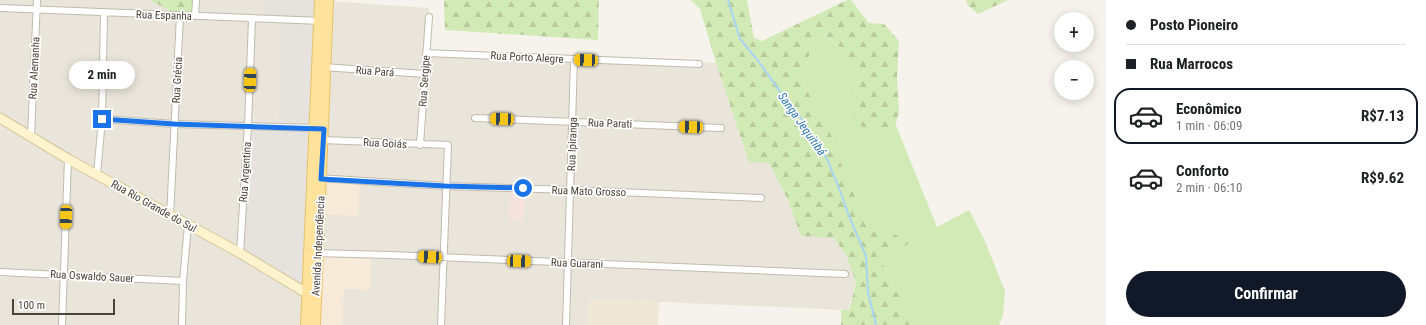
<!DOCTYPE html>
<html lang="pt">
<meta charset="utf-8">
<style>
:root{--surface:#fff;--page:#f2f2f2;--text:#202124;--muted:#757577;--line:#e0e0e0;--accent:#111827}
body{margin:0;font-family:"Roboto Condensed",sans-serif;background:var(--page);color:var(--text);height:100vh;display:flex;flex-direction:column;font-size:15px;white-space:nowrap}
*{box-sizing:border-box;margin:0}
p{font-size:13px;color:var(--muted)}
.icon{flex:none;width:22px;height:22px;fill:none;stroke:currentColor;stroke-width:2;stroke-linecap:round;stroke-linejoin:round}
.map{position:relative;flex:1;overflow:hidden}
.details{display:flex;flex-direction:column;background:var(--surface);width:320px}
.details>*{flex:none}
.guide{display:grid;align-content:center;height:88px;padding:0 20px;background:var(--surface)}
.controls{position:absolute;left:1054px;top:12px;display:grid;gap:8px}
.controls a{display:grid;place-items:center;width:40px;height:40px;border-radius:50%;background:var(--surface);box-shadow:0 2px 10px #0003;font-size:20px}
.scale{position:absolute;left:12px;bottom:10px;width:103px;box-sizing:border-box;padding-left:4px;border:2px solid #4b4439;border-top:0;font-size:11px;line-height:14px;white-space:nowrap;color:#4b4439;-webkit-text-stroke:3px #fff;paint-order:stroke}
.end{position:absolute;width:18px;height:18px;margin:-9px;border:5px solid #1a73e8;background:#fff;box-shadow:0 0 0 2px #fff}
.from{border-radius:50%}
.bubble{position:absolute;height:28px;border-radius:14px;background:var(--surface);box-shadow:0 2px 10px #0003;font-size:13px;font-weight:700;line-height:28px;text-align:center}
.car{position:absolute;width:12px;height:24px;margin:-12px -6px;border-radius:5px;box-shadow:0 0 3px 1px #0007;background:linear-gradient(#f5c518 24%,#345 0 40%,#f5c518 0 76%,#345 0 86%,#f5c518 0)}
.guide b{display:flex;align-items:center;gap:14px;height:38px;font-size:15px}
.guide b+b{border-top:1px solid var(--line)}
.guide i{width:10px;height:10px;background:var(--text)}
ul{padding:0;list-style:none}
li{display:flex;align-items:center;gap:12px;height:56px;margin:0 8px 6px;padding:0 12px;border:2px solid transparent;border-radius:16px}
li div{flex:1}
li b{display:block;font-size:15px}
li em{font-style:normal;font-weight:700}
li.selected{border-color:var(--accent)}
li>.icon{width:36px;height:36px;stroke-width:1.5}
.cta{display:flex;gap:8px;margin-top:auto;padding:8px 20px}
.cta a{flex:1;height:46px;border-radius:24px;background:var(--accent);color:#fff;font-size:16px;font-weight:700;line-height:46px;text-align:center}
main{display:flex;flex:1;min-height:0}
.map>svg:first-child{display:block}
.residential{fill:#eae5da}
.commercial{fill:#f7ead8}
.industrial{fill:#e6e2dd}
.education{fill:#efe8d6}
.medical{fill:#f6e3e0}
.green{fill:#d2eab5}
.forest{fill:url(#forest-firs)}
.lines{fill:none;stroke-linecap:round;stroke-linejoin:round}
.stream{stroke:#a9d4f2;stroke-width:2}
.street-casing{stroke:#c2bbae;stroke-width:8}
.secondary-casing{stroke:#d6c79b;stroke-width:11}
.primary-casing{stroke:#e6c16a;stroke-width:12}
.street{stroke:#fff;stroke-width:6}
.secondary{stroke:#fff3cd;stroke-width:9}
.primary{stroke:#ffe39c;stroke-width:10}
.route{stroke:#1a73e8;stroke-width:5}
.labels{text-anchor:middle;stroke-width:3.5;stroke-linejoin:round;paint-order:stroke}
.street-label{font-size:11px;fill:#4b4439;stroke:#fff}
.water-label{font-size:12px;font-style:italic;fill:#2e7ab2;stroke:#fff}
</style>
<main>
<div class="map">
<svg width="1106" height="325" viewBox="0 0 1106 325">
<defs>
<pattern id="forest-firs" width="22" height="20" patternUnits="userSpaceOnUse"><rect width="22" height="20" fill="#d2eab5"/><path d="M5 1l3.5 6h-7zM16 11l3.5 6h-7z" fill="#b6ca9c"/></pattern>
</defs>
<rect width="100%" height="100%" fill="#f6f3ec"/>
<path class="residential" d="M 0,0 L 149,0 L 180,15 L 196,0 L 263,0 L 262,19 L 281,20 L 277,126 L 307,294 L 306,325 L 0,325 Z
M 328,1 L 429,8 L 426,53 L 716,63 L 749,162 L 769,162 L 788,200 L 801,236 L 834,238 L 846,255 L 856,282 L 848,310 L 590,299 L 588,325 L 315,325 Z"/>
<path class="commercial" d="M 321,179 L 360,182 L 358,216 L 320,214 Z
M 318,253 L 371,254 L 370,290 L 344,289 L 342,325 L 315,325 Z"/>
<path class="industrial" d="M 263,0 L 320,0 L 307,294 L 240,253 L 248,125 L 277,126 L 281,20 L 262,19 Z"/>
<path class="education" d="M 590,299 L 659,302 L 658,325 L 588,325 Z"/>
<path class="medical" d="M 511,192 L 525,192 L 523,221 L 509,220 Z"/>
<path class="green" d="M 823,35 L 845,51 L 858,80 L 852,112 L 894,129 L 895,123 L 937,227 L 969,210 L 984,239 L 1005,291 L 1003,315 L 999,325 L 914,325 L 911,320 L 880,259 L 909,243 L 864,217 L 844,172 L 830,132 L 813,104 L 804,82 L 812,39 Z"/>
<path class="forest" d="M 149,0 L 196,0 L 195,16 L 180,15 Z
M 444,0 L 599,0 L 598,40 L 445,30 Z
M 691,0 L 747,0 L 754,38 L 762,41 L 847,0 L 851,0 L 869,23 L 884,24 L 899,41 L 897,78 L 899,112 L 894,129 L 863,128 L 852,112 L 858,80 L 845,51 L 824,35 L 812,39 L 804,82 L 813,104 L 830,132 L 844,172 L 864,217 L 910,243 L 880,259 L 914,325 L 841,325 L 841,310 L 849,310 L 856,282 L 846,255 L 834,238 L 801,236 L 788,200 L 769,163 L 749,162 L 716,63 L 700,9 Z
M 966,0 L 1008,0 L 978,14 L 968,5 Z"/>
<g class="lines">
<path class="stream" d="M 728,0 L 740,39 L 759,62 L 784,97 L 809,129 L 828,161 L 840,191 L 849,216 L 866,256 L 868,292 L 876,325"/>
<defs>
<path id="street" d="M 0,8 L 322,21
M 195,16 L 196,0
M 426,53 L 699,64
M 323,67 L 425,74
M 475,118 L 721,128
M 102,119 L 175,124 L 316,128
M 31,136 L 37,0
M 323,140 L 448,145 L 441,325
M 420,145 L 429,17
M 97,175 L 102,119 L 104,13
M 318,178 L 445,186 L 570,190 L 761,198
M 170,216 L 180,15
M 240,253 L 248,125 L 252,19
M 316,253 L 390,255 L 845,274
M 0,272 L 183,281
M 62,325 L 68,159
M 182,325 L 183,281 L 188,225
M 566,325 L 574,59"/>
<path id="secondary" d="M 0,118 L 68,159 L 240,253 L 313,297"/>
<path id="primary" d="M 306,325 L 320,0
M 315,325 L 328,0"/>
</defs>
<use href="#street" class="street-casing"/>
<use href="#secondary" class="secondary-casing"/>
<use href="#primary" class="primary-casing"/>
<use href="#street" class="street"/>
<use href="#secondary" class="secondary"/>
<use href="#primary" class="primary"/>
</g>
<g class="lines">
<path class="route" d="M 102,119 L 174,124 L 324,129 L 321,179 L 445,186 L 523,188"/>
</g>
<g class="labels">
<g class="street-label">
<text transform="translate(164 15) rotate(2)" y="4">Rua Espanha</text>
<text transform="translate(527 57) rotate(3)" y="4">Rua Porto Alegre</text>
<text transform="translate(34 68) rotate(-87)" y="4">Rua Alemanha</text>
<text transform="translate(375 71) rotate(4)" y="4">Rua Pará</text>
<text transform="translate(177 80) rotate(-87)" y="4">Rua Grécia</text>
<text transform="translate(424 81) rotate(-86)" y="4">Rua Sergipe</text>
<text transform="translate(610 123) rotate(2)" y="4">Rua Parati</text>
<text transform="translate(385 143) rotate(3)" y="4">Rua Goiás</text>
<text transform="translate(572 144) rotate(-88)" y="4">Rua Ipiranga</text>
<text transform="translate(245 172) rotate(-86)" y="4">Rua Argentina</text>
<text transform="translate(589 191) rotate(2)" y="4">Rua Mato Grosso</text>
<text transform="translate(154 206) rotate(29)" y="4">Rua Rio Grande do Sul</text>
<text transform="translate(318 246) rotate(-87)" y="4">Avenida Independência</text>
<text transform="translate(577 263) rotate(2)" y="4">Rua Guarani</text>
<text transform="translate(92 276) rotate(3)" y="4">Rua Oswaldo Sauer</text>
</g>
<g class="water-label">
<text transform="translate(802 124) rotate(55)" y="4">Sanga Jequitibá</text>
</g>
</g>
</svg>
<div class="controls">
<a>+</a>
<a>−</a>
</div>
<div class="scale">100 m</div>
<i class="end from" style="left:523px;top:188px"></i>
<i class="end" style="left:102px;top:119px"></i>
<div class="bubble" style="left:69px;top:61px;width:66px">2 min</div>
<i class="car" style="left:586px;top:60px;rotate:272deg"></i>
<i class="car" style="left:250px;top:80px;rotate:2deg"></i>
<i class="car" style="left:502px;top:119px;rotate:272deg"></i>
<i class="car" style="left:691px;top:127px;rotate:272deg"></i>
<i class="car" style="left:66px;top:217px;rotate:182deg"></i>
<i class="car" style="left:430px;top:257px;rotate:273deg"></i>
<i class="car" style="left:519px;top:261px;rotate:92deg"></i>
</div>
<section class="details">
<div class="guide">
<b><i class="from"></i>Posto Pioneiro</b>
<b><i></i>Rua Marrocos</b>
</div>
<ul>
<li class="selected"><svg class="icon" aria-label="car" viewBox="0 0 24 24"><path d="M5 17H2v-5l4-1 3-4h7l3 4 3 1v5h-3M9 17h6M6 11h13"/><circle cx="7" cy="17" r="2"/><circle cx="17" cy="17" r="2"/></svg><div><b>Econômico</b><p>1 min · 06:09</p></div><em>R$7.13</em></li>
<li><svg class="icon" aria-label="car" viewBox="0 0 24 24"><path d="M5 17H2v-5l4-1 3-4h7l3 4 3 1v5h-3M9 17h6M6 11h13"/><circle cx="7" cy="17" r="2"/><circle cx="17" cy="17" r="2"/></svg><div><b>Conforto</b><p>2 min · 06:10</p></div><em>R$9.62</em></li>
</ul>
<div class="cta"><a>Confirmar</a></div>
</section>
</main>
